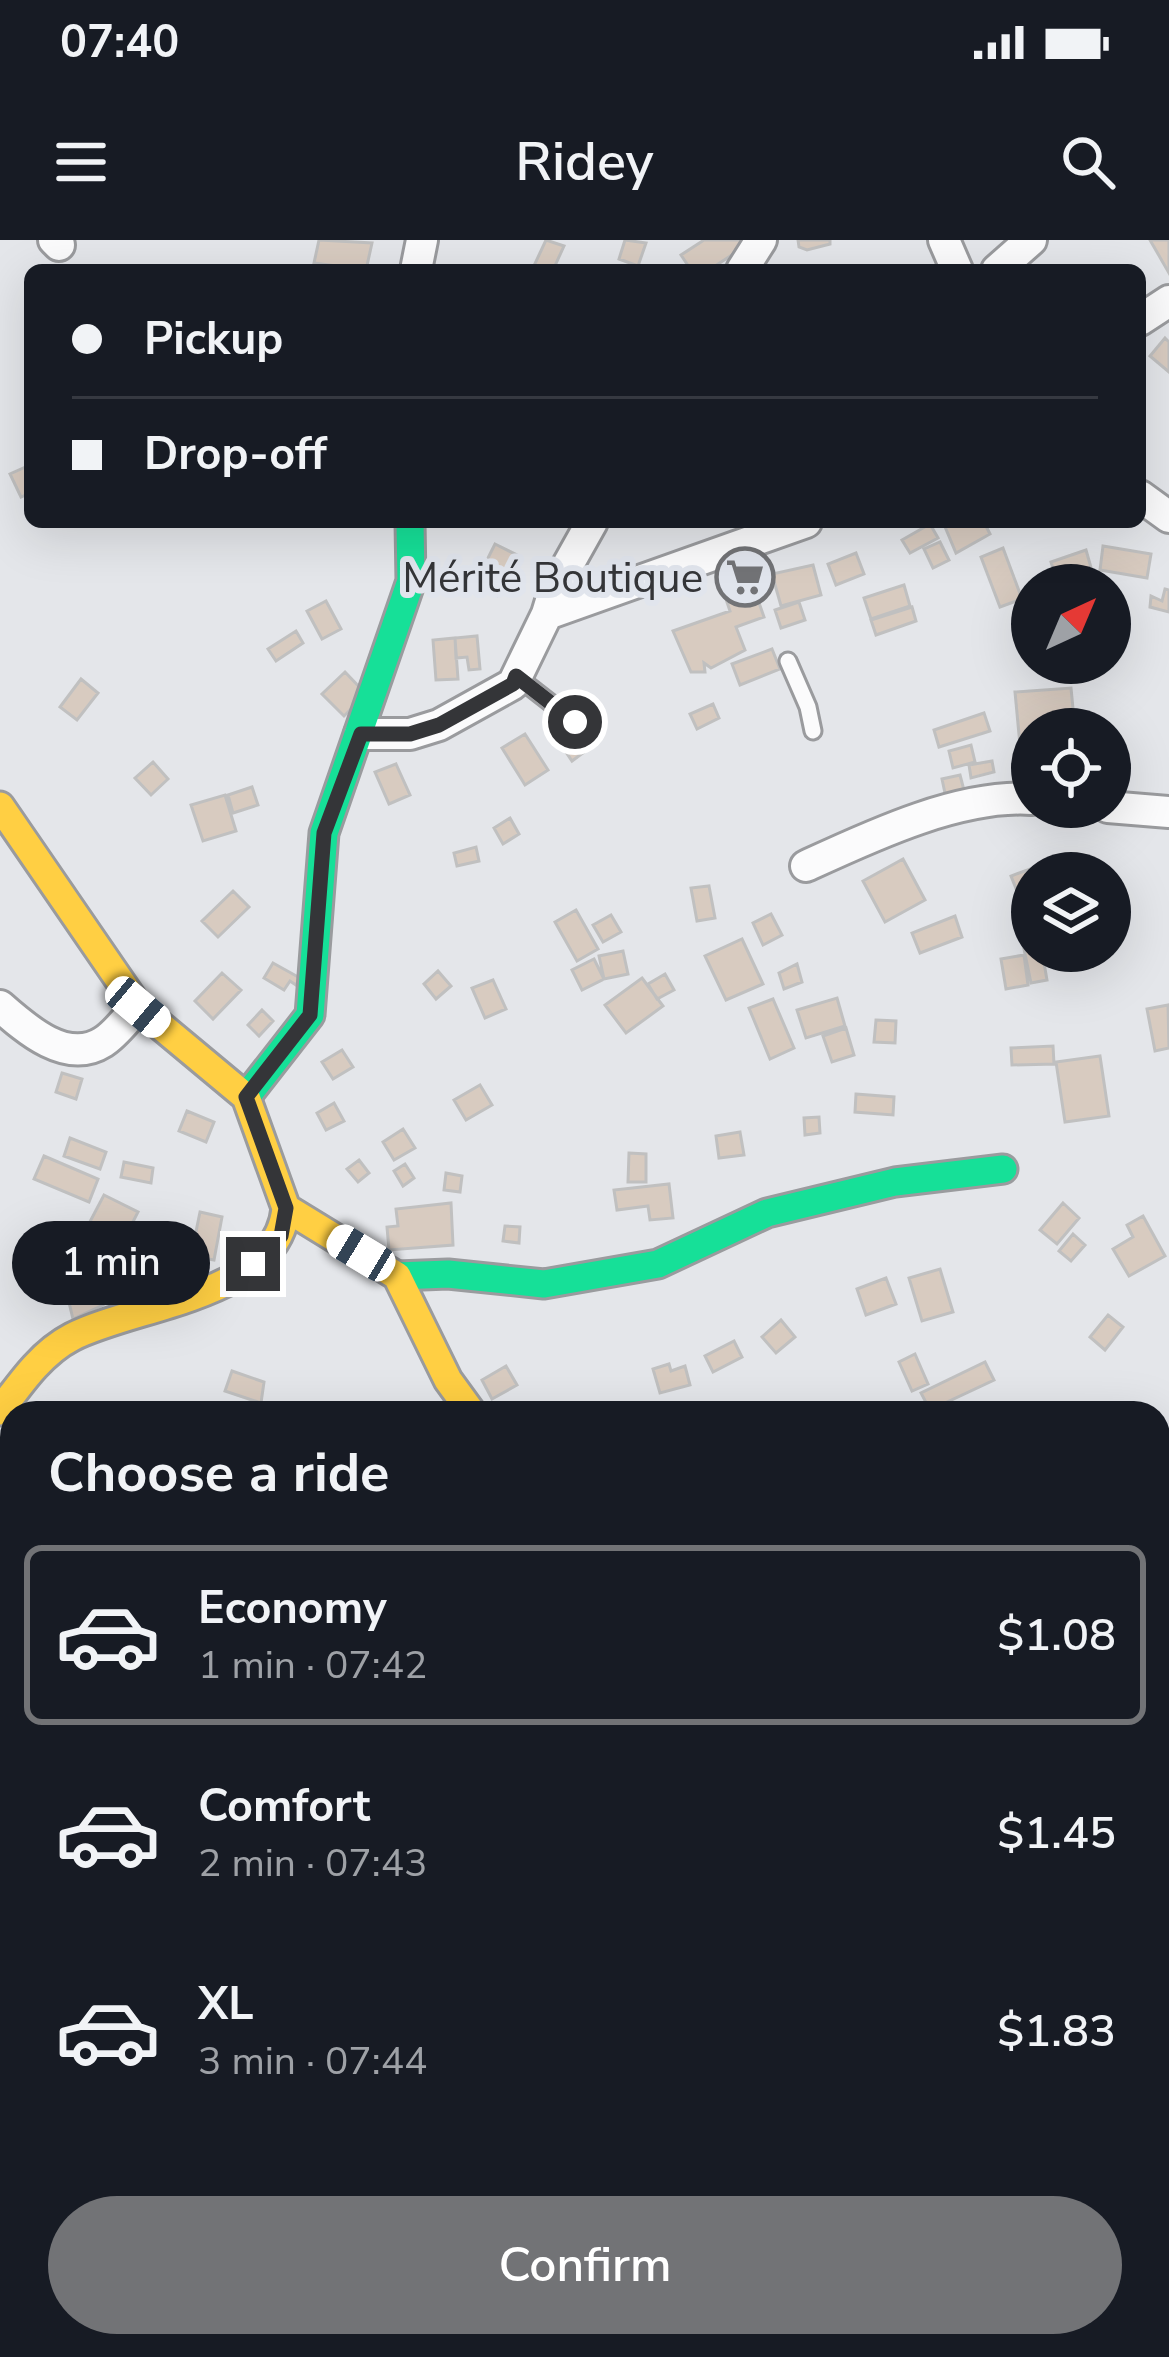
<!DOCTYPE html>
<meta charset="utf-8">
<style>
:root{--surface:#171b24;--page:#20242c;--text:#f1f3f6;--muted:#9ea1a6;--line:#363941;--accent:#727376}
body{margin:0;font-family:"Nunito Sans",sans-serif;background:var(--page);color:var(--text);height:100vh;display:flex;flex-direction:column;font-size:45px;white-space:nowrap}
*{box-sizing:border-box;margin:0}
p{font-size:39px;color:var(--muted)}
.icon{flex:none;width:66px;height:66px;fill:none;stroke:currentColor;stroke-width:2;stroke-linecap:round;stroke-linejoin:round}
.map{position:relative;flex:1;overflow:hidden}
.sheet{position:absolute;left:0px;top:1161px;width:1170px;height:957px;display:flex;flex-direction:column;background:var(--surface);border-radius:36px 36px 0 0;box-shadow:0 12px 48px #0002}
.sheet>*{flex:none}
.guide{position:absolute;left:24px;top:24px;width:1122px;height:264px;border-radius:18px;box-shadow:0 12px 48px #0002;display:grid;align-content:center;height:264px;padding:0 48px;background:var(--surface)}
.needle{width:78px;rotate:44deg}
.controls{position:absolute;left:1011px;top:324px;display:grid;gap:24px}
.controls a{display:grid;place-items:center;width:120px;height:120px;border-radius:50%;background:var(--surface);box-shadow:0 12px 48px #0002;font-size:60px}
.end{position:absolute;width:54px;height:54px;margin:-27px;border:15px solid #343538;background:#fff;box-shadow:0 0 0 6px #fff}
.from{border-radius:50%}
.bubble{position:absolute;height:84px;border-radius:42px;background:var(--surface);box-shadow:0 12px 48px #0002;font-size:39px;font-weight:600;line-height:84px;text-align:center}
.car{position:absolute;width:36px;height:72px;margin:-36px -18px;border-radius:15px;box-shadow:0 0 9px 3px #0007;background:linear-gradient(#fff 24%,#345 0 40%,#fff 0 76%,#345 0 86%,#fff 0)}
.guide b{display:flex;align-items:center;gap:42px;height:114px;font-size:45px}
.guide b+b{border-top:3px solid var(--line)}
.guide i{width:30px;height:30px;background:var(--text)}
ul{padding:0;list-style:none}
li{display:flex;align-items:center;gap:36px;height:180px;margin:0 24px 18px;padding:0 24px;border:6px solid transparent;border-radius:18px}
li div{flex:1}
li b{display:block;font-size:45px}
li em{font-style:normal;font-weight:600}
li.current{border-color:var(--accent)}
li>.icon{width:108px;height:108px;stroke-width:1.5}
h2{padding:0 48px;font-size:54px;line-height:144px}
.primary-button{display:flex;gap:24px;margin-top:auto;padding:24px 48px}
.primary-button a{flex:1;height:138px;border-radius:72px;background:var(--accent);color:#fff;font-size:48px;font-weight:600;line-height:138px;text-align:center}
.status{display:flex;justify-content:space-between;align-items:center;height:84px;padding:0 60px;background:var(--surface);direction:ltr}
.status svg{height:33px;fill:currentColor}
header{display:flex;justify-content:space-between;align-items:center;height:156px;padding:0 48px;background:var(--surface);font-size:54px;font-weight:600}
.map>svg:first-child{display:block}
.building{fill:#d8cbc0;stroke:#c0c0c0;stroke-width:3}
.lines{fill:none;stroke-linecap:round;stroke-linejoin:round}
.lane-casing{stroke:#9a9b9e;stroke-width:21}
.street-casing{stroke:#9a9b9e;stroke-width:36}
.fast-casing{stroke:#9a9b9e;stroke-width:33}
.slow-casing{stroke:#9a9b9e;stroke-width:33}
.lane{stroke:#fbfbfc;stroke-width:15}
.street{stroke:#fbfbfc;stroke-width:30}
.fast{stroke:#16e098;stroke-width:27}
.slow{stroke:#ffcf43;stroke-width:27}
.route{stroke:#343538;stroke-width:15}
.labels{text-anchor:middle;stroke-width:12;stroke-linejoin:round;paint-order:stroke}
.poi-label{font-size:42px;fill:#343538;stroke:#e1e5ed;text-anchor:end}
</style>
<div class="status"><b>07:40</b><svg viewBox="0 0 49 12"><path d="M0 12V9h3v3zM5 12V6h3v6zM10 12V3h3v9zM15 12V0h3v12zM26 1h20v11H26zM47 4h2v5h-2z"/></svg></div>
<header><svg class="icon" aria-label="menu" viewBox="0 0 24 24"><path d="M4 6h16M4 12h16M4 18h16"/></svg>Ridey<svg class="icon" aria-label="search" viewBox="0 0 24 24"><circle cx="10" cy="10" r="6"/><path d="M15 15l6 6"/></svg></header>
<div class="map">
<svg width="1169" height="2117" viewBox="0 0 1169 2117">
<rect width="100%" height="100%" fill="#e4e6ea"/>
<path class="building" d="M 319,0 L 372,3 L 366,30 L 314,23 Z
M 546,0 L 564,6 L 553,30 L 532,30 Z
M 625,0 L 646,3 L 638,26 L 619,19 Z
M 704,0 L 740,0 L 744,7 L 709,30 L 691,30 L 681,15 Z
M 798,0 L 830,0 L 830,4 L 807,10 L 799,7 Z
M 1150,0 L 1169,0 L 1169,33 Z
M 1165,98 L 1169,102 L 1169,132 L 1150,116 Z
M 30,225 L 30,253 L 21,257 L 10,234 Z
M 943,282 L 984,282 L 990,294 L 956,313 Z
M 930,284 L 938,298 L 910,313 L 902,300 Z
M 940,302 L 949,320 L 933,328 L 924,309 Z
M 495,304 L 517,315 L 497,356 L 474,346 Z
M 1103,306 L 1151,314 L 1147,338 L 1100,330 Z
M 1003,308 L 1022,359 L 1000,367 L 981,317 Z
M 1086,310 L 1092,331 L 1057,342 L 1051,322 Z
M 856,313 L 864,334 L 836,345 L 828,324 Z
M 743,317 L 764,377 L 736,387 L 745,410 L 711,428 L 704,423 L 705,432 L 691,432 L 673,391 L 730,371 L 715,327 Z
M 813,325 L 821,355 L 781,366 L 772,334 Z
M 904,345 L 910,366 L 871,379 L 864,358 Z
M 1165,349 L 1169,350 L 1169,372 L 1150,367 L 1151,356 L 1162,361 Z
M 326,361 L 341,389 L 322,399 L 307,371 Z
M 799,362 L 805,380 L 781,388 L 775,370 Z
M 912,367 L 916,381 L 876,395 L 871,380 Z
M 296,391 L 303,403 L 276,421 L 268,409 Z
M 477,396 L 480,429 L 469,430 L 467,417 L 456,418 L 455,398 Z
M 455,398 L 458,439 L 436,440 L 433,400 Z
M 772,409 L 780,429 L 740,445 L 732,424 Z
M 345,432 L 366,454 L 344,476 L 322,454 Z
M 81,439 L 98,453 L 77,480 L 60,467 Z
M 1071,448 L 1075,489 L 1032,489 L 1032,536 L 1023,537 L 1015,452 Z
M 713,464 L 719,478 L 697,489 L 690,474 Z
M 984,473 L 990,491 L 939,507 L 934,490 Z
M 573,489 L 587,510 L 572,521 L 558,500 Z
M 525,494 L 548,530 L 525,545 L 502,508 Z
M 971,505 L 975,522 L 953,528 L 949,511 Z
M 992,521 L 994,532 L 971,538 L 969,525 Z
M 153,522 L 168,539 L 151,555 L 135,538 Z
M 396,524 L 410,555 L 389,564 L 375,532 Z
M 960,535 L 965,554 L 946,558 L 942,539 Z
M 252,547 L 258,565 L 233,573 L 228,555 Z
M 225,555 L 236,591 L 203,601 L 191,565 Z
M 510,578 L 519,594 L 503,604 L 494,588 Z
M 476,607 L 479,621 L 457,626 L 454,613 Z
M 903,619 L 925,660 L 885,682 L 863,641 Z
M 1030,629 L 1032,673 L 1027,676 L 1011,636 Z
M 709,646 L 715,678 L 697,681 L 691,648 Z
M 233,651 L 249,667 L 218,697 L 202,681 Z
M 576,670 L 598,709 L 577,721 L 555,682 Z
M 771,674 L 782,695 L 763,705 L 753,683 Z
M 611,675 L 621,692 L 603,702 L 593,685 Z
M 955,676 L 962,697 L 920,713 L 912,693 Z
M 742,699 L 763,744 L 726,760 L 705,716 Z
M 1032,708 L 1032,711 L 1042,711 L 1047,740 L 1031,743 L 1024,709 Z
M 623,711 L 628,734 L 604,739 L 599,716 Z
M 1024,715 L 1028,745 L 1006,749 L 1001,719 Z
M 594,719 L 604,739 L 582,750 L 572,730 Z
M 273,723 L 300,738 L 296,745 L 290,741 L 284,750 L 264,738 Z
M 797,724 L 802,742 L 784,749 L 779,733 Z
M 438,731 L 451,746 L 436,759 L 424,744 Z
M 222,733 L 241,750 L 213,779 L 195,761 Z
M 665,734 L 674,750 L 657,759 L 648,744 Z
M 642,738 L 663,766 L 626,793 L 605,765 Z
M 493,740 L 506,769 L 485,778 L 472,748 Z
M 837,758 L 845,786 L 806,798 L 797,770 Z
M 773,759 L 794,808 L 770,819 L 749,768 Z
M 1168,765 L 1169,808 L 1155,811 L 1147,769 Z
M 262,770 L 273,781 L 259,796 L 248,785 Z
M 876,780 L 896,781 L 895,803 L 874,802 Z
M 846,788 L 854,815 L 832,822 L 823,796 Z
M 1053,806 L 1054,824 L 1012,825 L 1011,808 Z
M 342,810 L 353,827 L 333,839 L 322,822 Z
M 1100,816 L 1109,876 L 1065,882 L 1056,822 Z
M 62,833 L 82,839 L 76,859 L 56,852 Z
M 480,845 L 492,865 L 466,880 L 454,860 Z
M 856,854 L 894,857 L 893,875 L 855,872 Z
M 334,863 L 344,881 L 326,890 L 317,873 Z
M 187,871 L 214,882 L 206,902 L 179,891 Z
M 819,877 L 820,893 L 805,895 L 804,878 Z
M 403,889 L 415,908 L 394,920 L 383,902 Z
M 740,892 L 744,915 L 719,918 L 716,896 Z
M 70,898 L 106,912 L 100,929 L 64,916 Z
M 629,913 L 646,914 L 646,942 L 628,942 Z
M 44,916 L 98,939 L 89,962 L 34,939 Z
M 359,920 L 369,933 L 358,942 L 347,929 Z
M 124,922 L 153,928 L 151,943 L 121,937 Z
M 405,924 L 414,938 L 403,946 L 394,931 Z
M 446,933 L 462,936 L 460,952 L 444,950 Z
M 669,944 L 673,978 L 650,980 L 648,966 L 617,970 L 614,950 Z
M 104,955 L 138,972 L 109,1029 L 74,1012 Z
M 451,963 L 453,1005 L 389,1010 L 387,987 L 398,986 L 396,969 Z
M 1063,963 L 1079,978 L 1057,1004 L 1040,990 Z
M 200,972 L 222,977 L 214,1020 L 191,1016 Z
M 1143,976 L 1165,1016 L 1129,1036 L 1113,1009 L 1133,997 L 1127,985 Z
M 505,986 L 520,987 L 519,1003 L 503,1001 Z
M 1073,994 L 1085,1005 L 1071,1021 L 1059,1011 Z
M 940,1029 L 953,1072 L 922,1081 L 909,1038 Z
M 886,1038 L 896,1064 L 866,1075 L 857,1049 Z
M 98,1046 L 103,1065 L 73,1079 L 67,1054 Z
M 1108,1075 L 1123,1087 L 1105,1110 L 1090,1097 Z
M 781,1080 L 795,1097 L 776,1113 L 762,1097 Z
M 734,1101 L 742,1117 L 713,1132 L 705,1116 Z
M 915,1114 L 928,1144 L 912,1151 L 899,1122 Z
M 985,1122 L 994,1140 L 930,1170 L 921,1153 Z
M 669,1124 L 671,1131 L 685,1126 L 690,1145 L 660,1153 L 653,1129 Z
M 506,1126 L 517,1145 L 492,1159 L 482,1140 Z
M 232,1131 L 264,1142 L 261,1163 L 225,1151 Z
M 1158,1317 L 1169,1322 L 1169,1360 L 1158,1354 Z
M 12,1479 L 12,1523 L 0,1506 L 0,1488 Z
M 1158,1757 L 1169,1768 L 1169,1799 L 1158,1787 Z
M 0,1955 L 12,1962 L 12,1987 L 0,1980 Z
M 1169,2072 L 1169,2108 L 1166,2111 L 1158,2103 L 1158,2083 Z
M 207,2106 L 245,2106 L 251,2117 L 213,2117 Z
M 656,2106 L 711,2106 L 713,2111 L 702,2117 L 662,2117 Z
M 912,2106 L 954,2106 L 962,2117 L 909,2117 L 905,2112 Z"/>
<g class="lines">
<defs>
<path id="lane" d="M 788,421 L 808,467 L 813,491
M 516,436 L 575,482
M 1158,1968 L 1169,1975
M 487,2106 L 494,2117"/>
<path id="street" d="M 54,0 L 59,5
M 944,0 L 957,30
M 416,30 L 422,0
M 742,30 L 761,0
M 997,30 L 1031,0
M 1140,80 L 1169,61
M 1140,256 L 1169,277
M 547,374 L 806,282
M 360,494 L 410,494 L 439,485 L 513,444 L 547,374 L 555,348 L 592,282
M 1108,567 L 1169,572
M 806,626 C 871,596 960,554 1032,559
M 0,766 C 27,790 67,825 103,802 C 116,794 127,778 138,767
M 0,1324 L 12,1356
M 0,1477 L 12,1469
M 1158,1483 L 1169,1452
M 1158,1613 L 1169,1621
M 12,1867 L 12,1874
M 0,1908 L 12,1913
M 1158,1948 L 1169,1934
M 0,2080 L 12,2048
M 0,2098 L 18,2117
M 326,2117 L 327,2106"/>
<path id="fast" d="M 246,857 L 310,775 L 324,593 L 411,341 L 410,282
M 397,1036 L 448,1034 L 544,1044 L 658,1024 L 767,973 L 895,942 L 1003,929
M 1075,2106 L 1083,2117
M 1031,2117 L 1039,2106"/>
<path id="slow" d="M 0,566 L 138,767 L 246,857 L 286,968 L 397,1036 L 448,1140 L 472,1173
M 0,1171 C 20,1144 41,1113 72,1097 C 136,1064 278,1057 286,968"/>
</defs>
<use href="#lane" class="lane-casing"/>
<use href="#street" class="street-casing"/>
<use href="#fast" class="fast-casing"/>
<use href="#slow" class="slow-casing"/>
<use href="#lane" class="lane"/>
<use href="#street" class="street"/>
<use href="#fast" class="fast"/>
<use href="#slow" class="slow"/>
</g>
<g class="lines">
<path class="route" d="M 253,1024 L 281,996 L 286,968 L 246,857 L 310,775 L 324,593 L 361,494 L 410,494 L 439,485 L 513,444 L 516,436 L 575,482"/>
</g>
<defs>
<symbol id="supermarket-ring" viewBox="-11 -11 22 22"><circle r="9.5" fill="#e1e5ed" stroke="#727376" stroke-width="1.5"/><path d="M-6-5.5h2.5l.6 2H6L4.5 2H-2.5L-4.4-4H-6ZM-1.5 3.2a1.3 1.3 0 1 0 .1 0ZM3 3.2a1.3 1.3 0 1 0 .1 0Z" fill="#727376"/></symbol>
</defs>
<g fill-rule="evenodd">
<use href="#supermarket-ring" x="712" y="304" width="66" height="66"/>
</g>
<g class="labels">
<g class="poi-label">
<text x="703" y="352">Mérité Boutique</text>
</g>
</g>
</svg>
<div class="controls">
<a><svg class="needle" viewBox="-14 -14 28 28"><path d="M0-13l5 13h-10z" fill="#e53935"/><path d="M0 13l5-13h-10z" fill="#9ea1a6"/></svg></a>
<a><svg class="icon" aria-label="locate" viewBox="0 0 24 24"><circle cx="12" cy="12" r="6"/><path d="M12 2v4M12 18v4M2 12h4M18 12h4"/></svg></a>
<a><svg class="icon" aria-label="layers" viewBox="0 0 24 24"><path d="M12 4l9 5-9 5-9-5zM3 14l9 5 9-5"/></svg></a>
</div>
<i class="end from" style="left:575px;top:482px"></i>
<i class="end" style="left:253px;top:1024px"></i>
<div class="bubble" style="left:12px;top:981px;width:198px">1 min</div>
<i class="car" style="left:138px;top:767px;rotate:130deg"></i>
<i class="car" style="left:361px;top:1013px;rotate:301deg"></i>
<div class="guide">
<b><i class="from"></i>Pickup</b>
<b><i></i>Drop-off</b>
</div>
<section class="sheet">
<h2>Choose a ride</h2>
<ul>
<li class="current"><svg class="icon" aria-label="car" viewBox="0 0 24 24"><path d="M5 17H2v-5l4-1 3-4h7l3 4 3 1v5h-3M9 17h6M6 11h13"/><circle cx="7" cy="17" r="2"/><circle cx="17" cy="17" r="2"/></svg><div><b>Economy</b><p>1 min · 07:42</p></div><em>$1.08</em></li>
<li><svg class="icon" aria-label="car" viewBox="0 0 24 24"><path d="M5 17H2v-5l4-1 3-4h7l3 4 3 1v5h-3M9 17h6M6 11h13"/><circle cx="7" cy="17" r="2"/><circle cx="17" cy="17" r="2"/></svg><div><b>Comfort</b><p>2 min · 07:43</p></div><em>$1.45</em></li>
<li><svg class="icon" aria-label="car" viewBox="0 0 24 24"><path d="M5 17H2v-5l4-1 3-4h7l3 4 3 1v5h-3M9 17h6M6 11h13"/><circle cx="7" cy="17" r="2"/><circle cx="17" cy="17" r="2"/></svg><div><b>XL</b><p>3 min · 07:44</p></div><em>$1.83</em></li>
</ul>
<div class="primary-button"><a>Confirm</a></div>
</section>
</div>
